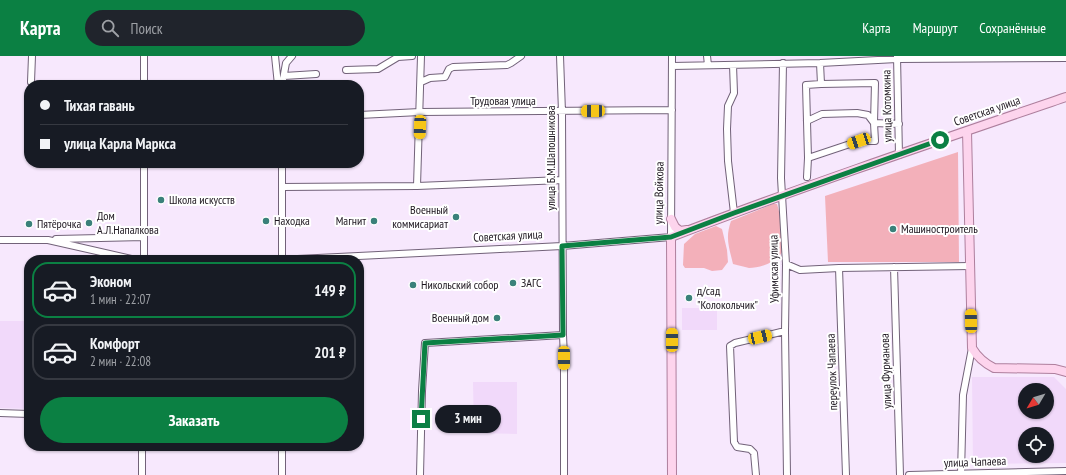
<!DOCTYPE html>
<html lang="ru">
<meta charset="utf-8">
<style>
:root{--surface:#171b24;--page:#20242c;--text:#f1f3f6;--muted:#9ea1a6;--line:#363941;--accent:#0b8043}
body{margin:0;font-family:"PT Sans Narrow",sans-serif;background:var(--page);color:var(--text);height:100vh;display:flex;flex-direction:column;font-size:15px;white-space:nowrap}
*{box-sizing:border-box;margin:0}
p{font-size:13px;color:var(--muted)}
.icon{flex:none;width:22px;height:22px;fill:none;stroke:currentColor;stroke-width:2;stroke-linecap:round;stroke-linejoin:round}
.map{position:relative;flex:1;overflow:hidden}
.details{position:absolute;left:24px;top:199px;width:340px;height:196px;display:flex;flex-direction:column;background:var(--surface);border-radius:16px;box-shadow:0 1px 3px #0004}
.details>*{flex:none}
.hud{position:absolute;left:24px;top:24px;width:340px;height:88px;border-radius:16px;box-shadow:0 1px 3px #0004;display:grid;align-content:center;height:88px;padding:0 16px;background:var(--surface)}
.needle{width:26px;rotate:232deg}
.fabs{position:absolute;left:1018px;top:327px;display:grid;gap:8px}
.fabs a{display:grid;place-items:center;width:36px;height:36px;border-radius:50%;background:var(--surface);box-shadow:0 1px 3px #0004;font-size:20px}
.end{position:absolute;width:18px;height:18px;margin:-9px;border:5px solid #0b8043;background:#fff;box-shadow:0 0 0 2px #fff}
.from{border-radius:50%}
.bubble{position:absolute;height:28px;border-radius:14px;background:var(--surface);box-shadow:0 1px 3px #0004;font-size:13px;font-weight:800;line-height:28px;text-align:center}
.car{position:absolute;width:12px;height:24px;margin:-12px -6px;border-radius:5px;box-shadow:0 0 3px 1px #0007;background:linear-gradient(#f5c518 24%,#345 0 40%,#f5c518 0 76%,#345 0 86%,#f5c518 0)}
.hud b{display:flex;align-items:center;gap:14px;height:38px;font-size:15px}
.hud b+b{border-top:1px solid var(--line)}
.hud i{width:10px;height:10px;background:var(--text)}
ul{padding:7px 0 0;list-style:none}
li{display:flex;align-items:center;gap:12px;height:56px;margin:0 8px 6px;padding:0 8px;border:2px solid var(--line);border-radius:16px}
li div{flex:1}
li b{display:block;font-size:15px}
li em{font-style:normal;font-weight:800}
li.active{border-color:var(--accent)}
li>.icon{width:36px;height:36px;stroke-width:1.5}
.cta{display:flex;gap:8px;margin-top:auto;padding:8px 16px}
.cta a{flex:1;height:46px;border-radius:24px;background:var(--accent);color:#fff;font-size:16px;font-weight:800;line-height:46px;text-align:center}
header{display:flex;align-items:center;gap:24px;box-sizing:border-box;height:56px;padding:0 20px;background:var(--accent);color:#fff}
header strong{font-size:19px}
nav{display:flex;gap:22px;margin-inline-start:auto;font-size:14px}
.search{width:280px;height:36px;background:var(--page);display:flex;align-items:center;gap:10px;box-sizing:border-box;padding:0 14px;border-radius:22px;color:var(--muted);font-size:15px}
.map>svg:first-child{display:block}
.built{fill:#f1d9fa;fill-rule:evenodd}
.green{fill:#f3b0ba}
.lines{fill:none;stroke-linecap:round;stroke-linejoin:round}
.minor-casing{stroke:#726279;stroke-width:8}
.major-casing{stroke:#ae7f9d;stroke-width:10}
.minor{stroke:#fff;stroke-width:6}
.major{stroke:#fdd4ed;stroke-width:8}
.route{stroke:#0b8043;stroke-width:5}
.poi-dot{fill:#3a817a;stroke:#fff;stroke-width:1.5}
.labels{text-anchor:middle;stroke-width:4;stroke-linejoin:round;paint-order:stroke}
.street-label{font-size:12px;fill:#1d161f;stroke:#fff}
.poi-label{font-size:12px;fill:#1d161f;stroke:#fff;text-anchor:start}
</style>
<header>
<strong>Карта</strong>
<div class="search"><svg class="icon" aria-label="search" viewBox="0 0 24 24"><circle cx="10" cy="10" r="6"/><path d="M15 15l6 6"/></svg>Поиск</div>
<nav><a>Карта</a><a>Маршрут</a><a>Сохранённые</a></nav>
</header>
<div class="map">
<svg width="1066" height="419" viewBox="0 0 1066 419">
<rect width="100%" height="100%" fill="#f7e8fd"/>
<path class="built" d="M 682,252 L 717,252 L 717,274 L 682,274 Z
M 0,265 L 29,265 L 29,353 L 0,352 Z
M 972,321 L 1054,321 L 1066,333 L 1066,407 L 973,408 ZM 1025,334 L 1047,334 L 1047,356 L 1025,356 ZM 1025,378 L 1047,378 L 1047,400 L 1025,400 Z
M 473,326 L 517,326 L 517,378 L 474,377 Z"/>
<path class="green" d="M 958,96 L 959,206 L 828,206 L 825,140 Z
M 773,148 L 777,148 C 780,157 785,183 784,191 C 781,205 761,212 749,212 C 744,211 738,209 733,208 C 729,191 725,182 731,165 Z
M 716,170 L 722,173 L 727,194 L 728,206 L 722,214 L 712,215 L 704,212 L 685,212 L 683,209 L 684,188 L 695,178 Z"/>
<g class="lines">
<defs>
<path id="minor" d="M 144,0 L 144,29
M 275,0 L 278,29
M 560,0 L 562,56 L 563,279 L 564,302 L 564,419
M 707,0 L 708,9
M 897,0 L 899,99
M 783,7 L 781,122 L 786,208 L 785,275 L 787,419
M 820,7 L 821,28 L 806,29 L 808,102 L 859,85 L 875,85 L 874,67 L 899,68
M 733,9 L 734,37 L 728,50 L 727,73 L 728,105 L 734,157
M 672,10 L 820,7 L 897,3 L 1066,2
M 346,14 L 378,13 L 398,1 L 412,0
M 284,20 L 316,18
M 31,26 L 32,0
M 421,26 L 430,22 L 445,21 L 449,13 L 453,11 L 507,9 L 511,7 L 521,0
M 821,28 L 875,27 L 874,67
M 282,29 L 286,7 L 292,0
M 359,59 L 420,56 L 672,54
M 807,65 L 822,58 L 857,57 L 868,59 L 874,67
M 282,107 L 282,204
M 807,121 L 808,102
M 417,130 L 421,0
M 282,131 L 417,130 L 562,124
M 56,183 L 144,181
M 0,184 L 48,184 L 136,204
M 144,204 L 144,107
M 277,204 L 562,190 L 671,181 L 672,0
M 786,208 L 800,214 L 839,212 L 971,210
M 894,211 L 900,419
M 839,212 L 846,419
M 0,357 L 29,358
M 961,417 L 963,339 L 972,292
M 142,419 L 142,390
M 282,419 L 282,390
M 420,419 L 422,335 L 425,287 L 563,279
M 756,419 L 754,397 L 750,393 L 737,391 L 734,386 L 730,290 L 735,287 L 785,275
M 909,419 L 1066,415"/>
<path id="major" d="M 967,75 L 972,292 C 978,302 984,307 994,312 L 1055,313 L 1066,316
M 671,163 L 675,171 L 680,175 L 687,174
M 672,419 L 671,181 C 801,131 934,86 1066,41"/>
</defs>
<use href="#minor" class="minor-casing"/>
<use href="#major" class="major-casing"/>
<use href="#minor" class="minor"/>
<use href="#major" class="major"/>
</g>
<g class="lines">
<path class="route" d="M 421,363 L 425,287 L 563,279 L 562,190 L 671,181 L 734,157 L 940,84"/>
</g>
<g class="poi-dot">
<circle cx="161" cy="144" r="4"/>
<circle cx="456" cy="161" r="4"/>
<circle cx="266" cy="165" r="4"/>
<circle cx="374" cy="165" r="4"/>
<circle cx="89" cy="167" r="4"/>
<circle cx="29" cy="168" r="4"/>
<circle cx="893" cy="173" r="4"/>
<circle cx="513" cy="227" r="4"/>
<circle cx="413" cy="229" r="4"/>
<circle cx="689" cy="242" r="4"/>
<circle cx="497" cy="262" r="4"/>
</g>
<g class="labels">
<g class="street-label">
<text x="503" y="49">Трудовая улица</text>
<text transform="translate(887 50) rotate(-91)" y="4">улица Котомкина</text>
<text transform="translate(987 55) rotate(-19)" y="4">Советская улица</text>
<text transform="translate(551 102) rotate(-90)" y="4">улица Б.М.Шапошникова</text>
<text transform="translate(659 137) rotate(-89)" y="4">улица Войкова</text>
<text transform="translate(508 180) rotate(-3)" y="4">Советская улица</text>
<text transform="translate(774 213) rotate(-91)" y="4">Уфимская улица</text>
<text transform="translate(886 315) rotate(-92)" y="4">улица Фурманова</text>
<text transform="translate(832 316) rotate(-92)" y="4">переулок Чапаева</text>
<text transform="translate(975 406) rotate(-2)" y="4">улица Чапаева</text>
</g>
<g class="poi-label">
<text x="169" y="148">Школа искусств</text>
<text x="448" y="158" text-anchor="end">Военный<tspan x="448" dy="14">коммисариат</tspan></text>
<text x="97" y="164">Дом<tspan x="97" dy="14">А.Л.Напалкова</tspan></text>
<text x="274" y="169">Находка</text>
<text x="366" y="169" text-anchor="end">Магнит</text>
<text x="37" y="172">Пятёрочка</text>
<text x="901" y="177">Машиностроитель</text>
<text x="521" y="231">ЗАГС</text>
<text x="421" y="233">Никольский собор</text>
<text x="697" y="239">д/сад<tspan x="697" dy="14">"Колокольчик"</tspan></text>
<text x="489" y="266" text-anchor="end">Военный дом</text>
</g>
</g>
</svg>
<div class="fabs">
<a><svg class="needle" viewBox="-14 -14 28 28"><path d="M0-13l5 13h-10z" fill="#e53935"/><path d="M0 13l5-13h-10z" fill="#9ea1a6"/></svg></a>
<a><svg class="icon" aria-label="locate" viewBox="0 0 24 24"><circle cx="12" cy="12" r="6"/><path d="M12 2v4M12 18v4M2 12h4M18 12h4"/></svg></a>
</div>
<i class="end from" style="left:940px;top:84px"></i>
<i class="end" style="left:421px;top:363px"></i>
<div class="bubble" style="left:435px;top:349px;width:66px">3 мин</div>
<i class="car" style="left:593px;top:55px;rotate:269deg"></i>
<i class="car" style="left:420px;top:71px;rotate:182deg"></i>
<i class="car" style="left:859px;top:85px;rotate:251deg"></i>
<i class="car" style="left:971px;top:265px;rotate:359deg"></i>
<i class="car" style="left:760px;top:281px;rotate:77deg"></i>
<i class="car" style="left:672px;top:284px;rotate:0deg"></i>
<i class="car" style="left:564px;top:302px;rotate:180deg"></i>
<div class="hud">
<b><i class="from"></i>Тихая гавань</b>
<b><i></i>улица Карла Маркса</b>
</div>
<section class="details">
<ul>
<li class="active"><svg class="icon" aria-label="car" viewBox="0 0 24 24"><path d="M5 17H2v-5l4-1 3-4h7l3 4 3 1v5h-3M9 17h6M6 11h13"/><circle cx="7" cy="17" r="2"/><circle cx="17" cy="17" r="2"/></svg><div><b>Эконом</b><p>1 мин · 22:07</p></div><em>149 ₽</em></li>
<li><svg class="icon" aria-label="car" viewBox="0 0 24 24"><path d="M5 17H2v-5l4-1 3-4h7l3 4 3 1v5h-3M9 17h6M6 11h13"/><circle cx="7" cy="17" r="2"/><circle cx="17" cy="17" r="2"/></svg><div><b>Комфорт</b><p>2 мин · 22:08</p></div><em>201 ₽</em></li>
</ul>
<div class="cta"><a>Заказать</a></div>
</section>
</div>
